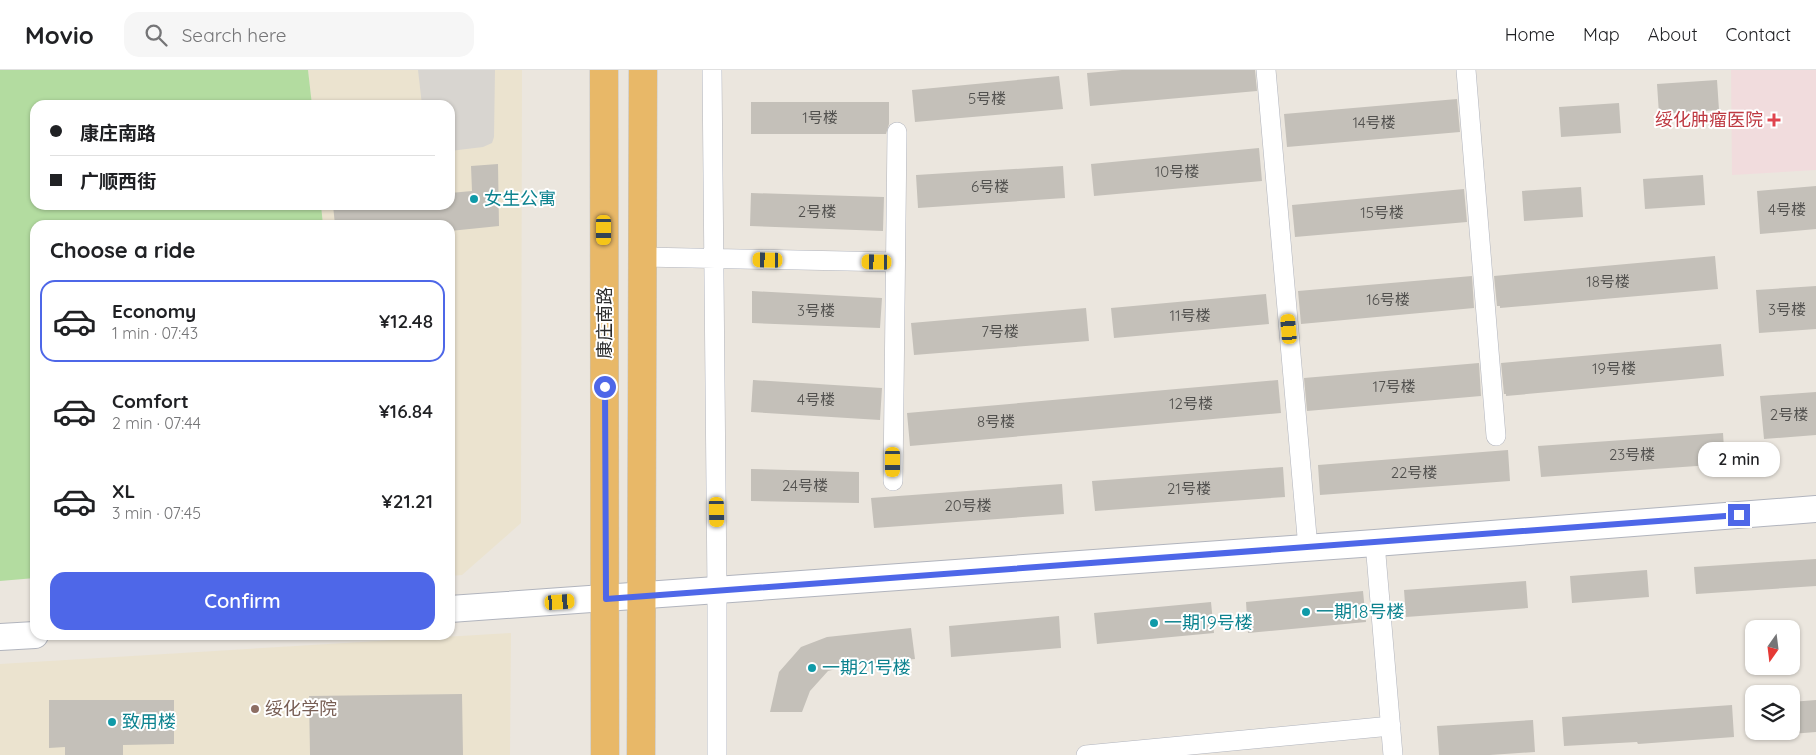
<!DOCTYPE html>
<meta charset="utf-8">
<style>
:root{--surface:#fff;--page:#f6f6f6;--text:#202124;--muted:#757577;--line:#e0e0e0;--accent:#4e67e8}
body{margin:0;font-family:Quicksand,"Noto Sans SC",sans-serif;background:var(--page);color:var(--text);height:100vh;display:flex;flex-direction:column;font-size:19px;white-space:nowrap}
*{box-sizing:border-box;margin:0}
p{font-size:16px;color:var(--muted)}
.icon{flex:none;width:28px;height:28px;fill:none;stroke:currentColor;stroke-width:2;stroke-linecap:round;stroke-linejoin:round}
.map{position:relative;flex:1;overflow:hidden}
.details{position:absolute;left:30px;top:150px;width:425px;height:420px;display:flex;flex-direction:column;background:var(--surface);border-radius:15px;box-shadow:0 1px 4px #0004}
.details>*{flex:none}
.banner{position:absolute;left:30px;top:30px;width:425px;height:110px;border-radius:15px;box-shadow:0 1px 4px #0004;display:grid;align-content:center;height:110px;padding:0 20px;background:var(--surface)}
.needle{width:32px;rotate:194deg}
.tools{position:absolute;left:1745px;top:550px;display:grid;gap:10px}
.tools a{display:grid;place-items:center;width:55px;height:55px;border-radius:10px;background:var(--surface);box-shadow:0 1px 4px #0004;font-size:25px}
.end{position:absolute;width:22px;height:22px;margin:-11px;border:6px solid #4e67e8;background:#fff;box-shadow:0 0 0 2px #fff}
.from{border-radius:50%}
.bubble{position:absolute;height:35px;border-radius:15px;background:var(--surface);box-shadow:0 1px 4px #0004;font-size:16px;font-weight:600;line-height:35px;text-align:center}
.car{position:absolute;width:15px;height:30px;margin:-15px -8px;border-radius:6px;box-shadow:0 0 4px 1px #0007;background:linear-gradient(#f5c518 24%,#345 0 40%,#f5c518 0 76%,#345 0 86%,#f5c518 0)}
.banner b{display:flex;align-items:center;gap:18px;height:48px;font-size:19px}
.banner b+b{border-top:1px solid var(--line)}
.banner i{width:12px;height:12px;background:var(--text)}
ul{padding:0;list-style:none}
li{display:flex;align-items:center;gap:15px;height:82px;margin:0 10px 8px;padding:0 10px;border:2px solid transparent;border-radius:15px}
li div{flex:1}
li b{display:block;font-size:19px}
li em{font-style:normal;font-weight:600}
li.on{border-color:var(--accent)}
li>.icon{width:45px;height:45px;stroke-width:1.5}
h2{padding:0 20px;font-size:22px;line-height:60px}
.action{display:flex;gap:10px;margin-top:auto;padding:10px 20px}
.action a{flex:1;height:58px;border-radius:15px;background:var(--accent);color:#fff;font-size:20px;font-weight:600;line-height:58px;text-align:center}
header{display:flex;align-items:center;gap:30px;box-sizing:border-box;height:70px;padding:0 25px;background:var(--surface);border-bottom:1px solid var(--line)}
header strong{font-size:24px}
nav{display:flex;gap:28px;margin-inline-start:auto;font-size:18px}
.search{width:350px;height:45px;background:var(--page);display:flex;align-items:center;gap:12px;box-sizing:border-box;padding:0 18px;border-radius:15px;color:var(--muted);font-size:19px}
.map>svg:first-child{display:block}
.education{fill:#ebe3cf}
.medical{fill:#f1dcdd}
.green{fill:#b3dca0}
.plaza{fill:#d8d5d0}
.building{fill:#c4c0b9}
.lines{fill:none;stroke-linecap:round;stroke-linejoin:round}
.minor-casing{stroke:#b1b4bd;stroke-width:20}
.secondary-casing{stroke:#b1b4bd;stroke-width:28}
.trunk-casing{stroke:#c4c4c4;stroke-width:29}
.minor{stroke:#fff;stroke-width:19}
.secondary{stroke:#fff;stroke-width:26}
.trunk{stroke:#e8b868;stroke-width:28}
.route{stroke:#4e67e8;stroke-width:6}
.health-dot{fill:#e0444e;stroke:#fff;stroke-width:2}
.culture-dot{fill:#0f9aa8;stroke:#fff;stroke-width:2}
.education-dot{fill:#8d6e63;stroke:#fff;stroke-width:2}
.labels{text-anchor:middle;stroke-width:4;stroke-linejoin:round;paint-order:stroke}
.number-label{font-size:15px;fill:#51504e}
.health-label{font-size:18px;fill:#be3a42;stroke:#fff;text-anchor:end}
.culture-label{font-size:18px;fill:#0d838f;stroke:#fff;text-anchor:start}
.street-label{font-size:18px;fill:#2b2b2b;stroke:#fff}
.education-label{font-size:18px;fill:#785e54;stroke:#fff;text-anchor:start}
</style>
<header>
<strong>Movio</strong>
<div class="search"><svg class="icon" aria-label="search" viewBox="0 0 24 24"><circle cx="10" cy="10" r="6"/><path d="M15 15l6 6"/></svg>Search here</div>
<nav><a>Home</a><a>Map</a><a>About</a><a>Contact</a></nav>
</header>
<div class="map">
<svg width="1816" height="685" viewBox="0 0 1816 685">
<rect width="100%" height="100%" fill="#ebe6de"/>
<path class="education" d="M 308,0 L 522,0 L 521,453 L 462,505 L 450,506 L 450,155 L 323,155 L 321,135 L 450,135 L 450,35 L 312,35 Z
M 511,563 L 510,685 L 0,685 L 0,594 Z"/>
<path class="medical" d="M 1731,0 L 1816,0 L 1816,100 L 1732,105 Z"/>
<path class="green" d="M 0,0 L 308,0 L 312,35 L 35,35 L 35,135 L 321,135 L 323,155 L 35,155 L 35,508 L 0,511 Z"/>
<path class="plaza" d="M 418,0 L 495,0 L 494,67 L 492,73 L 483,77 L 450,81 L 450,35 L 422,35 Z"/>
<path class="building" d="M 1122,0 L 1255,0 L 1257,21 L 1090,36 L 1087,3 Z
M 1059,6 L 1063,39 L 915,52 L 912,20 Z
M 1717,10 L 1719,40 L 1659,44 L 1657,14 Z
M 1457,29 L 1460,62 L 1287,77 L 1284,44 Z
M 751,32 L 889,32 L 889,54 L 886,64 L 751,64 Z
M 1619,33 L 1621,63 L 1561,67 L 1559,37 Z
M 1259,78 L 1262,111 L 1094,126 L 1091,94 Z
M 498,94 L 499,156 L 450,161 L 450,155 L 335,155 L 333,135 L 450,135 L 450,123 L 472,121 L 471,96 Z
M 1063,96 L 1065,128 L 918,138 L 916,105 Z
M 1703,105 L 1705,135 L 1645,139 L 1643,109 Z
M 1816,116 L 1816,159 L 1760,164 L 1757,121 Z
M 1581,117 L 1583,147 L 1524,151 L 1522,121 Z
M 1464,119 L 1467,152 L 1295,167 L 1292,135 Z
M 751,123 L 884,127 L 883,161 L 750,156 Z
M 1715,186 L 1718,219 L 1500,238 L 1500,236 L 1497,236 L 1494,206 Z
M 1472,206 L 1474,238 L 1301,254 L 1298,221 Z
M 1816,216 L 1816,259 L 1759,263 L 1756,220 Z
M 752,221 L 882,228 L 880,258 L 752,253 Z
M 1266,224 L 1269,254 L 1114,268 L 1111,238 Z
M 1086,238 L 1089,271 L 914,285 L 911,253 Z
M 1721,274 L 1724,306 L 1506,326 L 1506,324 L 1504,324 L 1501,293 Z
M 1479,293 L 1481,326 L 1307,341 L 1304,308 Z
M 753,310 L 882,318 L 880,350 L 751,342 Z
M 1278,310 L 1281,343 L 910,376 L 907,343 Z
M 1816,322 L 1816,365 L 1764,369 L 1760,326 Z
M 1723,363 L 1725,394 L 1541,407 L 1538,376 Z
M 1508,380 L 1510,411 L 1320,425 L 1318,395 Z
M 1283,397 L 1285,427 L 1095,441 L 1092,411 Z
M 751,399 L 859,402 L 859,433 L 751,431 Z
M 1062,414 L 1064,444 L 874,458 L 871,428 Z
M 1816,489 L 1816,516 L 1696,524 L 1694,497 Z
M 1647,500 L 1649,527 L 1572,533 L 1570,506 Z
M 1526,511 L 1528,538 L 1406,547 L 1404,520 Z
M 1363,521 L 1366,552 L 1248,563 L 1246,532 Z
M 1211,532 L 1214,563 L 1097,574 L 1094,543 Z
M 1059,546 L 1061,578 L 951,587 L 949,556 Z
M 911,558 L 915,589 L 853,595 L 828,601 L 810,621 L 802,642 L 770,642 L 779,602 L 801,577 L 827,567 Z
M 462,624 L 463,685 L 310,685 L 309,626 Z
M 49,630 L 174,630 L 174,674 L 123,675 L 123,685 L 65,685 L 65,677 L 49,678 Z
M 1816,630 L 1816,662 L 1791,664 L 1791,632 Z
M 1732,635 L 1734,667 L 1638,674 L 1637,672 L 1564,676 L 1562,647 Z
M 1533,650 L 1535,682 L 1490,685 L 1439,685 L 1437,656 Z"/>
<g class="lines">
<defs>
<path id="minor" d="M 712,0 L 717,520 L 717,685
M 1266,0 L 1308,478
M 1466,0 L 1496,366
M 643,187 L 895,192
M 893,411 L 897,62
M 1375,473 L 1393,685
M 1086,685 L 1391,656"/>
<path id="secondary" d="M 450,539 L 1375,473 L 1816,439
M 0,567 L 35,565"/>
<path id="trunk" d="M 604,0 L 605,685
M 641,685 L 643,0"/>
</defs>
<use href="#minor" class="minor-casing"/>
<use href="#secondary" class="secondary-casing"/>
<use href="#trunk" class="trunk-casing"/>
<use href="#minor" class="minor"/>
<use href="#secondary" class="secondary"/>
<use href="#trunk" class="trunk"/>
</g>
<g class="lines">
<path class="route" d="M 605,317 L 606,529 L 1739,445"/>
</g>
<path class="health-dot" d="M1771.5 42.5h5v5h5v5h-5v5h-5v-5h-5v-5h5z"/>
<g class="culture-dot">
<circle cx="474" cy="129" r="5"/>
<circle cx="1306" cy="542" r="5"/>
<circle cx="1154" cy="553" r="5"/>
<circle cx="812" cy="598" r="5"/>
<circle cx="112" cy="652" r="5"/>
</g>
<circle class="education-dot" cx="255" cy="639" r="5"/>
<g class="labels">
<g class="number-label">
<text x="987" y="34">5号楼</text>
<text x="820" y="53">1号楼</text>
<text x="1374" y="58">14号楼</text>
<text x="1177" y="107">10号楼</text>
<text x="990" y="122">6号楼</text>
<text x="1787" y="145">4号楼</text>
<text x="817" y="147">2号楼</text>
<text x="1382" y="148">15号楼</text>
<text x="1608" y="217">18号楼</text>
<text x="1388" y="235">16号楼</text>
<text x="1787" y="245">3号楼</text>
<text x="816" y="246">3号楼</text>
<text x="1190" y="251">11号楼</text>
<text x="1000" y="267">7号楼</text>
<text x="1614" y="304">19号楼</text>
<text x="1394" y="322">17号楼</text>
<text x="816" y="335">4号楼</text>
<text x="1191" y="339">12号楼</text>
<text x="1789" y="350">2号楼</text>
<text x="996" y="357">8号楼</text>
<text x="1632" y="390">23号楼</text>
<text x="1414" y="408">22号楼</text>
<text x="805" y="421">24号楼</text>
<text x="1189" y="424">21号楼</text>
<text x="968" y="441">20号楼</text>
</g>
<g class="health-label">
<text x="1763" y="56">绥化肿瘤医院</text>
</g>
<g class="culture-label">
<text x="484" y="135">女生公寓</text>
<text x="1316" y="548">一期18号楼</text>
<text x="1164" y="559">一期19号楼</text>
<text x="822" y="604">一期21号楼</text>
<text x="122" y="658">致用楼</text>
</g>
<g class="street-label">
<text transform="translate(605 253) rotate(-90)" y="6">康庄南路</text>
</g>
<g class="education-label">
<text x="265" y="645">绥化学院</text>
</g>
</g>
</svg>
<div class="tools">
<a><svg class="needle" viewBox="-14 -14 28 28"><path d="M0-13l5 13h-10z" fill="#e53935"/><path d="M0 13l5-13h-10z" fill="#757577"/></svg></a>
<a><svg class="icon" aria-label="layers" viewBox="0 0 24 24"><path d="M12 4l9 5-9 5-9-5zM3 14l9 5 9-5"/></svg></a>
</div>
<i class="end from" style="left:605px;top:317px"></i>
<i class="end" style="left:1739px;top:445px"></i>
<div class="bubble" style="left:1698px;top:372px;width:82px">2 min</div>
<i class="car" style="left:604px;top:160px;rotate:180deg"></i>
<i class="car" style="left:768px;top:190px;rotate:271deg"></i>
<i class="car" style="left:877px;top:192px;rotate:271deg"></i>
<i class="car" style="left:1289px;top:259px;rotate:355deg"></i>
<i class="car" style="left:893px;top:392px;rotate:180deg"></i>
<i class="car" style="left:717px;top:442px;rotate:179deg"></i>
<i class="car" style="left:560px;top:532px;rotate:86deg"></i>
<div class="banner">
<b><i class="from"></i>康庄南路</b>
<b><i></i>广顺西街</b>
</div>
<section class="details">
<h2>Choose a ride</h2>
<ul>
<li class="on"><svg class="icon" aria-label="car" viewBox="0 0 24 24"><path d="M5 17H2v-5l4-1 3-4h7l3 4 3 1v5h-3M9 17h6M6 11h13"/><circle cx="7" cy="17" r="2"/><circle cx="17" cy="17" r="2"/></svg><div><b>Economy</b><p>1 min · 07:43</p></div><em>¥12.48</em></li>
<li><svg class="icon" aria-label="car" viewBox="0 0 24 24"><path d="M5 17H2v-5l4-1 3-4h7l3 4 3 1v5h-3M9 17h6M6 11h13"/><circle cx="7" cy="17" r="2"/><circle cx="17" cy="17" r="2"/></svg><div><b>Comfort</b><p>2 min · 07:44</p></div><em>¥16.84</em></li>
<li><svg class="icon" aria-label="car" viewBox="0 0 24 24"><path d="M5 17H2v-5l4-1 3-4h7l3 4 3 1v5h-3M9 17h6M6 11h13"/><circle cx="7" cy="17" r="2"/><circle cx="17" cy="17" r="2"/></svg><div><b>XL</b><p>3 min · 07:45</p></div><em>¥21.21</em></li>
</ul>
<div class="action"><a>Confirm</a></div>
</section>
</div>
